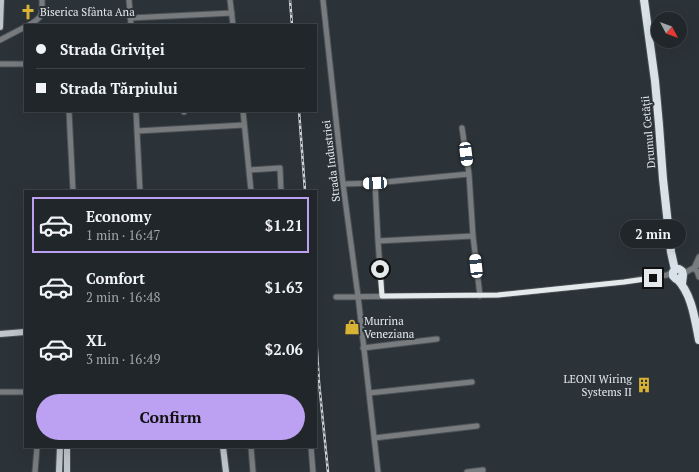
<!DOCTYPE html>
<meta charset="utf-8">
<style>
:root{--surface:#21262a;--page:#2d3236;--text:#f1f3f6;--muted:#a2a5a8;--line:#3e4347;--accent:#bca0f2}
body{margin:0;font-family:"PT Serif",serif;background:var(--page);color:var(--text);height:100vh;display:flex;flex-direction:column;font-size:15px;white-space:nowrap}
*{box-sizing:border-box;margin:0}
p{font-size:13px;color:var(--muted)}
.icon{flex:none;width:22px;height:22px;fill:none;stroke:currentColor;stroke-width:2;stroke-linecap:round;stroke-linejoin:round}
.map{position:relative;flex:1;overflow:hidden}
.panel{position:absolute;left:24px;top:190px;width:293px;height:258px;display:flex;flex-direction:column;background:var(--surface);border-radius:0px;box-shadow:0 4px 16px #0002,0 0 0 1px var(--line)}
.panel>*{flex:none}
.hud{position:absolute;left:24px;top:24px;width:293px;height:88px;border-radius:0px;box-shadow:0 4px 16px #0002,0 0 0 1px var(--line);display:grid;align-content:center;height:88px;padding:0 12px;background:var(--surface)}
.needle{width:26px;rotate:131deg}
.buttons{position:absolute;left:651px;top:12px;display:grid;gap:8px}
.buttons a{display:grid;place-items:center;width:36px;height:36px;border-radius:50%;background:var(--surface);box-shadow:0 4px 16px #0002,0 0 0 1px var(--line);font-size:20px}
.end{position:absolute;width:18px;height:18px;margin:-9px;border:5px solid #e4e9ec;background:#111;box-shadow:0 0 0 2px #111}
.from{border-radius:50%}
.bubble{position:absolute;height:28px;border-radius:14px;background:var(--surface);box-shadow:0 4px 16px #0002,0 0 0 1px var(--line);font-size:13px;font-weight:700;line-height:28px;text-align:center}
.car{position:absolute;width:12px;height:24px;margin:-12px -6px;border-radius:5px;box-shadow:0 0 3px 1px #0007;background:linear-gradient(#fff 24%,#345 0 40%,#fff 0 76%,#345 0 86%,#fff 0)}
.hud b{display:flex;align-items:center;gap:14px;height:38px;font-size:15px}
.hud b+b{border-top:1px solid var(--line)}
.hud i{width:10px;height:10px;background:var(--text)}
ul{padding:7px 0 0;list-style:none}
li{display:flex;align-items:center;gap:12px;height:56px;margin:0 8px 6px;padding:0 4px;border:2px solid transparent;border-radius:0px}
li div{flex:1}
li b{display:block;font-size:15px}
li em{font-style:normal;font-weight:700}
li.active{border-color:var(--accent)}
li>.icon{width:36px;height:36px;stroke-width:1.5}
.button{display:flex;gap:8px;margin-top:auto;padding:8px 12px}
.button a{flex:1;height:46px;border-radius:24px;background:var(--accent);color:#111;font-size:16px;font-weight:700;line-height:46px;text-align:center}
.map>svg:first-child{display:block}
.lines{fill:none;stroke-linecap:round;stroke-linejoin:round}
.minor-casing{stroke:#495055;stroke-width:7}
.major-casing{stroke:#495055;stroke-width:8}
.highway-casing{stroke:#495055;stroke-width:10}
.minor{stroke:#787c7e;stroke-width:5}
.major{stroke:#bec5cb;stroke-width:6}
.highway{stroke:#d9e2e9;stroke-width:8}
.rail-casing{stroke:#d0d5d8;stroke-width:2.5}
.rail{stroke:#2c3338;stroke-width:1;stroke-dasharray:3;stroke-linecap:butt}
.route{stroke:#e4e9ec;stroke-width:5}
.labels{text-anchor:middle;stroke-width:4;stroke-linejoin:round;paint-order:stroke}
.poi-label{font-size:11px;fill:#e4e9ec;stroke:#2c3338;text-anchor:start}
.street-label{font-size:11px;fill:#e4e9ec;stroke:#2c3338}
</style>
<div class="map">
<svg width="699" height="472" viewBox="0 0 699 472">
<rect width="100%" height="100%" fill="#2c3338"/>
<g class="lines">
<defs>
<path id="minor" d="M 129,0 L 131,25
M 230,0 L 233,25
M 323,0 L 343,184 L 358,296 L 378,472
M 130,18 L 232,13
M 29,25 C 43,17 42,15 42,0
M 0,40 L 25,27
M 0,64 L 25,64
M 69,111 L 73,191
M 136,111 L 140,191
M 184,111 L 184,112
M 243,111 L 251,191
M 462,128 L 469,174 L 473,236 L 480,296
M 137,131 L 244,125
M 250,170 L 280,168 L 281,191
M 375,183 L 378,241 L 382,296
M 343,184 L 375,183 L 469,174
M 378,241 L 473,236
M 695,266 L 699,257
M 694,269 L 697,271 L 699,277
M 683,275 C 688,269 693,270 699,264
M 336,297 L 498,295 L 624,282 L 667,275 L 673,272
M 363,348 L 437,339
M 0,392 L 25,392
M 369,393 L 472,382
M 374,438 L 477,426
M 251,447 L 253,472
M 311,447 L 313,472
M 35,472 L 37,447
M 467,472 L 483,470"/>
<path id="major" d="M 0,27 L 1,0
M 0,334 L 25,332
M 223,447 L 226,472
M 59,472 L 60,447
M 67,472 L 67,447"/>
<path id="highway" d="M 644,0 L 655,81 L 659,125 L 663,179 L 671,252 L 675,270
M 677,279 C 692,294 695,320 699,340
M 682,284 L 683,275 L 682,271 L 679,269 L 676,269 L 673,272 L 673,276 L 676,279 L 679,279 L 682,276"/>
</defs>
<use href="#minor" class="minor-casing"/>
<use href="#major" class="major-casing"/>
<use href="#highway" class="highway-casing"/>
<use href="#minor" class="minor"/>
<use href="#major" class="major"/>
<use href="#highway" class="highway"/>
<defs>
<path id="rail" d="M 290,0 L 292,25
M 299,111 L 305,191
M 316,335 L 319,382 L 328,472"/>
</defs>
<use href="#rail" class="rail-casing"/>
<use href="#rail" class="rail"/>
</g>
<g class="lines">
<path class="route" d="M 380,269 L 382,296 L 498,295 L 624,282 L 653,278"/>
</g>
<defs>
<symbol id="church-bare" viewBox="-9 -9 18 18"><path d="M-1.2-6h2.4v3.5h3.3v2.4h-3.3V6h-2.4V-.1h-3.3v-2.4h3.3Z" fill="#d9b334" stroke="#2c3338" stroke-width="2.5" paint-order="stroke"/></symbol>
<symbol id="shop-bare" viewBox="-9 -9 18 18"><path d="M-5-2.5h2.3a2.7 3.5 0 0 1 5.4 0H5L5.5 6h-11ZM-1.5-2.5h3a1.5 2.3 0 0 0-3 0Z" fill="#d9b334" stroke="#2c3338" stroke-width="2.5" paint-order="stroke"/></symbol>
<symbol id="building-bare" viewBox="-9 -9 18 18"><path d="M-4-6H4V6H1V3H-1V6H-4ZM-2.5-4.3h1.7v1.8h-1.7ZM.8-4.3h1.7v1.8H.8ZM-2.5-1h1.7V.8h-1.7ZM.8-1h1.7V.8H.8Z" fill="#d9b334" stroke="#2c3338" stroke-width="2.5" paint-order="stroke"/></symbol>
</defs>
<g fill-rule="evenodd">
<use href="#church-bare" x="17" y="1" width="22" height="22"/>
<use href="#shop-bare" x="341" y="316" width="22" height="22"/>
<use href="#building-bare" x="633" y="374" width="22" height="22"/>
</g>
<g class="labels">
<g class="poi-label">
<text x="40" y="16">Biserica Sfânta Ana</text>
<text x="364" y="325">Murrina<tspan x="364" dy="13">Veneziana</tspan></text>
<text x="632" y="383" text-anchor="end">LEONI Wiring<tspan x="632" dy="13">Systems II</tspan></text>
</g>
<g class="street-label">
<text transform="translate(648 132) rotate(-95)" y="4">Drumul Cetății</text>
<text transform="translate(331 161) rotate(-97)" y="4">Strada Industriei</text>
</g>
</g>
</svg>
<div class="buttons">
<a><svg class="needle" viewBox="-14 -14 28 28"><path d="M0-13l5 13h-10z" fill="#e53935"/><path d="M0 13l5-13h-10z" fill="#a2a5a8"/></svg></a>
</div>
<i class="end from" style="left:380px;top:269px"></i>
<i class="end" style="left:653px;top:278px"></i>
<div class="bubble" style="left:620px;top:220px;width:66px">2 min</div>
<i class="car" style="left:466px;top:154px;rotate:173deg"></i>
<i class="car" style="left:375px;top:183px;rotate:267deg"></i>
<i class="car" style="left:476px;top:266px;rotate:354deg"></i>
<div class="hud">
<b><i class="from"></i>Strada Griviței</b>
<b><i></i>Strada Tărpiului</b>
</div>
<section class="panel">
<ul>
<li class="active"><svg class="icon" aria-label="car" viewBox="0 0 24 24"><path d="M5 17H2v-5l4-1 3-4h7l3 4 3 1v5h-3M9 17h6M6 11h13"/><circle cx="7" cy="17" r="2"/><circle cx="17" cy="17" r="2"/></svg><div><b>Economy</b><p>1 min · 16:47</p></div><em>$1.21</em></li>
<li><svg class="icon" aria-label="car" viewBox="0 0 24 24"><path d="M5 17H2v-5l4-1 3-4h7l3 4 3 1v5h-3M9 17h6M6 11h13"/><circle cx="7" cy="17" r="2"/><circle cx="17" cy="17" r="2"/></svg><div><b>Comfort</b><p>2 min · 16:48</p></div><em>$1.63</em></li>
<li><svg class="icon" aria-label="car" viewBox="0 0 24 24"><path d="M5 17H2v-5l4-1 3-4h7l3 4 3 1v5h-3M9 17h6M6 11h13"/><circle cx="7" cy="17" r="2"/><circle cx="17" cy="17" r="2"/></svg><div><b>XL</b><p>3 min · 16:49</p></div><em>$2.06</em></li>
</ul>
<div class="button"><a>Confirm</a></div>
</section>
</div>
